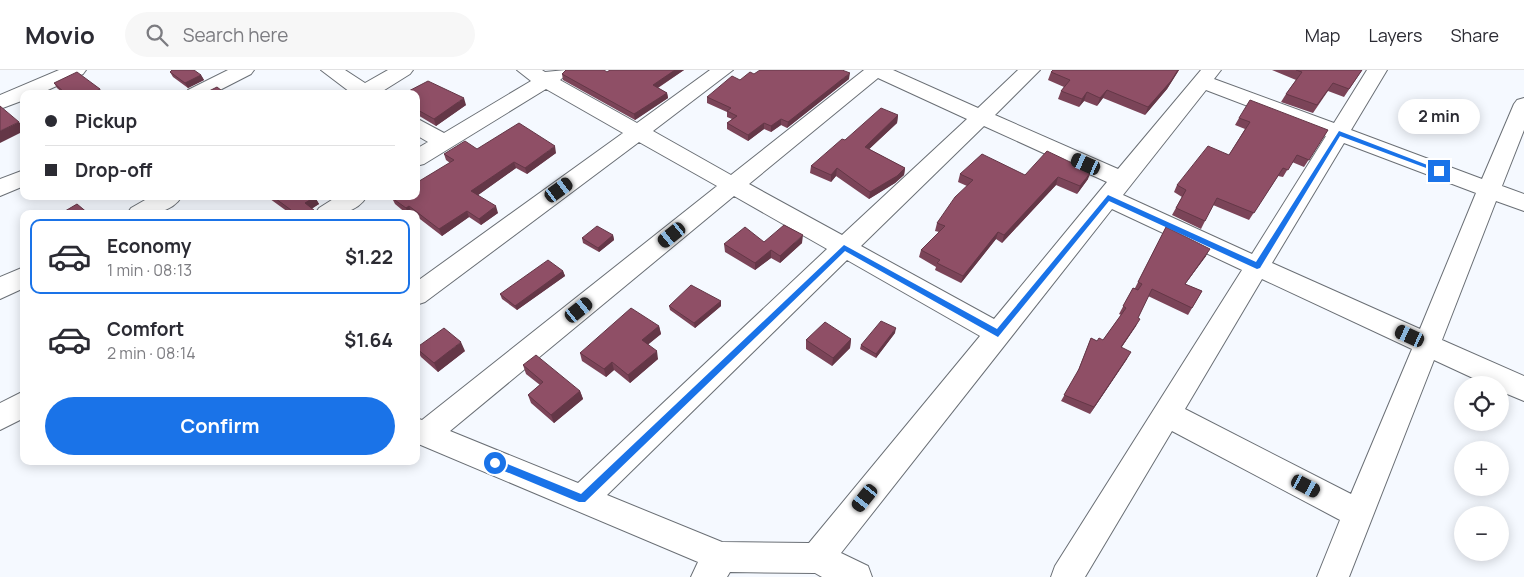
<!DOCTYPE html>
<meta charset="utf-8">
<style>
:root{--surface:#fff;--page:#f7f7f7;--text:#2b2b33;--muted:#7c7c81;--line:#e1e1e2;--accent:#1a73e8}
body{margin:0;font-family:Manrope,sans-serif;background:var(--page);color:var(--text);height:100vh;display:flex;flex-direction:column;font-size:19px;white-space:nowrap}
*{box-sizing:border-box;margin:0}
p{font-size:16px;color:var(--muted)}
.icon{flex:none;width:28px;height:28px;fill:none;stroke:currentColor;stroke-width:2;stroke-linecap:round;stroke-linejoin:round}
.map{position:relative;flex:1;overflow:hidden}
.drawer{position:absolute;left:20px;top:140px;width:400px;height:255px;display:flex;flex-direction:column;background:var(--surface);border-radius:10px;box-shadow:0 2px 12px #0003}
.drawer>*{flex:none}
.banner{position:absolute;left:20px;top:20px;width:400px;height:110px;border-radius:10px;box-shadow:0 2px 12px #0003;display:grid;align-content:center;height:110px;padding:0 25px;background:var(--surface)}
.fabs{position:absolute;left:1454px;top:306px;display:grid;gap:10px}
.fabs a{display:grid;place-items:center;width:55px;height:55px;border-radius:50%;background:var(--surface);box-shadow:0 2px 12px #0003;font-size:25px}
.end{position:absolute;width:22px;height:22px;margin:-11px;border:6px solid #1a73e8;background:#fff;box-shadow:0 0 0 2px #fff}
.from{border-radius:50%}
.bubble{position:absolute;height:35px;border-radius:18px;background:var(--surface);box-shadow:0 2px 12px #0003;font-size:16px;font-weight:700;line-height:35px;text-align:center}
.car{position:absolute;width:15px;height:30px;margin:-15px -8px;border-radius:6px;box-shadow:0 0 4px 1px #0007;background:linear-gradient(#222 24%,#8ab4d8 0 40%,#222 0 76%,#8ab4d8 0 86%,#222 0)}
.banner b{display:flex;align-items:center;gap:18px;height:48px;font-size:19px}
.banner b+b{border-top:1px solid var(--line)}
.banner i{width:12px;height:12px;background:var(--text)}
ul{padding:9px 0 0;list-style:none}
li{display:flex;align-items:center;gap:15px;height:75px;margin:0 10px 8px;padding:0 15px;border:2px solid transparent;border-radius:10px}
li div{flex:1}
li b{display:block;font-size:19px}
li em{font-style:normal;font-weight:700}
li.active{border-color:var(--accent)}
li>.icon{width:45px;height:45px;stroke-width:1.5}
.primary-button{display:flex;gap:10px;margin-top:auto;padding:10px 25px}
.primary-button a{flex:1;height:58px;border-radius:30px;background:var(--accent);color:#fff;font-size:20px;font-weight:700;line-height:58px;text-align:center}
header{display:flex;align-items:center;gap:30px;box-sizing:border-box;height:70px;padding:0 25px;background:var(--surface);border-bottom:1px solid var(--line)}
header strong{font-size:24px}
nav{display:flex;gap:28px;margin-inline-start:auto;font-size:18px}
.search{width:350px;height:45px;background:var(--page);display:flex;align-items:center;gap:12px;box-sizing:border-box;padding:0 18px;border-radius:28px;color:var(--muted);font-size:19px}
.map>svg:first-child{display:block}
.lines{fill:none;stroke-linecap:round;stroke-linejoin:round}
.minor-casing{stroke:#6a6f75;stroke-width:2}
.minor{fill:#fff;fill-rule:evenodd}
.wall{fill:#7b4458}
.shaded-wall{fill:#643747}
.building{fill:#8f4f66;stroke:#643747}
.route{fill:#1a73e8}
</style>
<header>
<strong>Movio</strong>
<div class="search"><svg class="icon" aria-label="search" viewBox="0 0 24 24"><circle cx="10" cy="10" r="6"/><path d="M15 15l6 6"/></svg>Search here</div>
<nav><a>Map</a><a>Layers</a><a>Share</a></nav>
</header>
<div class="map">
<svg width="1524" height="507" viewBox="0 0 1524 507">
<rect width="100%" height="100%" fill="#f5f9ff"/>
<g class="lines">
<defs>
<path id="minor" d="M 59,0 L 86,0 L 83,4 L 39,24 L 24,24 L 24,30 L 0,39 L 0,25 Z
M 228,0 L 254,0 L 251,4 L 212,24 L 185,24 L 188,20 Z
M 321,0 L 345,0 L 365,13 L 388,0 L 413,0 L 410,4 L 378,24 L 349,24 L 350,22 Z
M 517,0 L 542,0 L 545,2 L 566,0 L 568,3 L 560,10 L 637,53 L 710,0 L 733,0 L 653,61 L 731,105 L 864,0 L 893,0 L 978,38 L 1018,0 L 1040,0 L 995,45 L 1118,99 L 1201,0 L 1221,0 L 1214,9 L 1334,53 L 1367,0 L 1387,0 L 1351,60 L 1482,109 L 1514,34 L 1517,30 L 1524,28 L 1524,60 L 1502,116 L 1524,124 L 1524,141 L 1496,131 L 1442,270 L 1524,306 L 1524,331 L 1500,321 L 1500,315 L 1488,315 L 1434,290 L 1349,507 L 1317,507 L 1340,450 L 1172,361 L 1085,507 L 1051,507 L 1055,496 L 1242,200 L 1112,139 L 841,483 L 868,496 L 872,507 L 822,507 L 815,503 L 730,502 L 727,507 L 691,507 L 698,492 L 416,373 L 416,348 L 422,350 L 717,116 L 639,72 L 425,232 L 416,235 L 416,212 L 623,63 L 546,19 L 424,94 L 416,96 L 416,79 L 428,72 L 416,65 L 416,48 L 444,63 L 531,11 ZM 878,8 L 967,49 L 842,165 L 749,114 ZM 1206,20 L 1326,66 L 1252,184 L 1123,125 ZM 984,56 L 1107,112 L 994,249 L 861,176 ZM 1344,73 L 1476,123 L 1420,259 L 1272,193 ZM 734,126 L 827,179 L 578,413 L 450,361 ZM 847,190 L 980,266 L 809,473 L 722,472 L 607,425 ZM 1262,209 L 1412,279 L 1351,424 L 1185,339 Z
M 24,100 L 24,116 L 0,126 L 0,109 Z
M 152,126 L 182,126 C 171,145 147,144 127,144 L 131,138 Z
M 338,126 L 367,126 C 356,145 335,144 315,144 L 319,138 Z
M 24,197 L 24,218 L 0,229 L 0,207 Z
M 24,321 L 24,348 L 0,360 L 0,333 Z"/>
</defs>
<use href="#minor" class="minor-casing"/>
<use href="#minor" class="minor"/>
</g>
<path class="wall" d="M 610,0 L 684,0 L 658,18 L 667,23 L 668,28 L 635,50 L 563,10 L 562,4 L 607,2 Z
M 1053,0 L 1179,0 L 1167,19 L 1145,45 L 1103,28 L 1097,36 L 1084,31 L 1079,37 L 1058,29 L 1061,21 L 1064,17 L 1048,10 L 1051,2 Z
M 1272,0 L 1362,0 L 1344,27 L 1328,21 L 1313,43 L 1281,32 L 1286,24 L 1296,10 Z
M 170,2 L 201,5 L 204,10 L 188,18 L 173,7 Z
M 754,4 L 849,9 L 787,58 L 781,55 L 771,62 L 764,59 L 748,71 L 727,59 L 727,53 L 732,49 L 727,47 L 727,42 L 707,33 L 707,27 Z
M 54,13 L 104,24 L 64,24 L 57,18 Z
M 416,24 L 466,35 L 436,56 L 416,44 Z
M 898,45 L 897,53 L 869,79 L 905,98 L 904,105 L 895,113 L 869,129 L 836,106 L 831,112 L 810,103 L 811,96 L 845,70 Z
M 1239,48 L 1328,60 L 1304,97 L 1292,92 L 1283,107 L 1278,106 L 1249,150 L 1213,135 L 1201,159 L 1172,145 L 1182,127 L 1174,122 L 1177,115 L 1229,85 L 1245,59 L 1235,55 Z
M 477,79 L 556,83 L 527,104 L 516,98 L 478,125 L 498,143 L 481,155 L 469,147 L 442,166 L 416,146 L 416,144 L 413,144 L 412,143 L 407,144 L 395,134 L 392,128 L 450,93 L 446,90 L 444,84 Z
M 960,104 L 1025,105 L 1088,109 L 1077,124 L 1056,115 L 1002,173 L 996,169 L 961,213 L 935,200 L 936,197 L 919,187 L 921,180 L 939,162 L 935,161 L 937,153 L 967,116 L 958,112 Z
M 266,126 L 320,126 L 316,129 L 319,134 L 312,138 L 288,142 Z
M 1166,157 L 1206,186 L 1185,214 L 1202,221 L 1188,245 L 1148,226 L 1138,248 L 1136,256 L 1121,278 L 1127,289 L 1090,344 L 1061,331 L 1077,303 L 1091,268 L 1097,271 L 1103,270 L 1121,245 L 1119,244 L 1133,218 L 1135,218 Z
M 613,165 L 614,170 L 599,182 L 583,173 L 582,168 Z
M 764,172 L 802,173 L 780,193 L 771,188 L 755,200 L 725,182 L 724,174 Z
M 563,201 L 565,206 L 517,240 L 502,229 L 500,224 Z
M 721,231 L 721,236 L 695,258 L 670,240 L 669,236 Z
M 659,256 L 661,264 L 648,274 L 658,289 L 630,313 L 614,300 L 606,307 L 582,291 L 580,283 Z
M 895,263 L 876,288 L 860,279 L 861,275 Z
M 851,269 L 850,278 L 832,296 L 806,279 L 806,270 Z
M 416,278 L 465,281 L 438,302 L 421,287 Z
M 523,295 L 580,321 L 583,329 L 554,353 L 531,333 L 528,325 L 540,315 L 526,304 Z"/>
<path class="shaded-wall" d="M 675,0 L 684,0 L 654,20 L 653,15 Z
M 1178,0 L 1179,0 L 1167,19 L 1145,45 L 1148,37 Z
M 850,3 L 849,9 L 787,58 L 788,52 Z
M 201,5 L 204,10 L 188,18 L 185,13 Z
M 100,19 L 104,24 L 90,24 Z
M 1107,20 L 1103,28 L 1097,36 L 1100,28 Z
M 1087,22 L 1084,31 L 1079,37 L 1082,29 Z
M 667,23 L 668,28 L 635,50 L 634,44 Z
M 464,28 L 466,35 L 436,56 L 434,49 Z
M 898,45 L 897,53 L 864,84 L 865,77 Z
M 781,49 L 781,55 L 771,62 L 771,56 Z
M 19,52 L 24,58 L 24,61 L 0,73 L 0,61 Z
M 764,53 L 764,59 L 748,71 L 748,65 Z
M 555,76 L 556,83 L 527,104 L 525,98 Z
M 514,92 L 516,98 L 474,128 L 471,121 Z
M 837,98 L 836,106 L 831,112 L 831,105 Z
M 905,98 L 904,105 L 895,113 L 869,129 L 870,122 Z
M 1091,102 L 1088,109 L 1077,124 L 1080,116 Z
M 1058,107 L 1056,115 L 1002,173 L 1004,165 Z
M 311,126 L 320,126 L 316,129 L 319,134 L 310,140 L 305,133 Z
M 409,136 L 412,143 L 411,144 L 408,144 L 406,138 Z
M 496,136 L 498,143 L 481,155 L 479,149 Z
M 467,141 L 469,147 L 442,166 L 439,159 Z
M 998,162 L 996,169 L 961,213 L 963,206 Z
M 613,165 L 614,170 L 599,182 L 598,178 Z
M 803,165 L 802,173 L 780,193 L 780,186 Z
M 1210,179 L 1206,186 L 1180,221 Z
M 771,180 L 771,188 L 755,200 L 755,193 Z
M 563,201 L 565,206 L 517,240 L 515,236 Z
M 721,231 L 721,236 L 695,258 L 694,253 Z
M 1140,249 L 1136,256 L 1117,284 L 1121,277 Z
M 659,256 L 661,264 L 644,278 L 642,270 Z
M 896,258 L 895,263 L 876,288 L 876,284 Z
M 851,269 L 850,278 L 832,296 L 833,288 Z
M 461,272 L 465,281 L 438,302 L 434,293 Z
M 657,281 L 658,289 L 630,313 L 628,305 Z
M 1131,282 L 1127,289 L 1090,344 L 1094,337 Z
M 612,292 L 614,300 L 606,307 L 604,299 Z
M 580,321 L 583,329 L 554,353 L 551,345 Z"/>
<path class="building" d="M 172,0 L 194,0 L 201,5 L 185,13 L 170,2 Z
M 566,0 L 604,0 L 607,2 L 610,0 L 675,0 L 653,15 L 667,23 L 634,44 L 562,4 Z
M 760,0 L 842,0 L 850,3 L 788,52 L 781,49 L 771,56 L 764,53 L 748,65 L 727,53 L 737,46 L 727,41 L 731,38 L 707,27 L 732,6 L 740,10 L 750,2 L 754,4 Z
M 1053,0 L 1178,0 L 1171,11 L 1148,37 L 1107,20 L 1100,28 L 1087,22 L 1082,29 L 1061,21 L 1070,10 L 1051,2 Z
M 1296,0 L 1362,0 L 1349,19 L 1333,13 L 1317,35 L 1286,24 L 1302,2 Z
M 77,2 L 100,19 L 90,24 L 66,24 L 54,13 Z
M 428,11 L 464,28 L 434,49 L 416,39 L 416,24 L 403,24 Z
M 217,17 L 226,24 L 199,24 L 195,21 L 209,21 Z
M 1250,30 L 1328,60 L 1309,90 L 1297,85 L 1288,100 L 1283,98 L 1254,143 L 1217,128 L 1205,151 L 1176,138 L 1186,120 L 1177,115 L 1208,76 L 1229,85 L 1250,52 L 1239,48 Z
M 0,36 L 19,52 L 0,61 Z
M 881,38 L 898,45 L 865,77 L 905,98 L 897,106 L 870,122 L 837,98 L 831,105 L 811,96 L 842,69 L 845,70 Z
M 519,53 L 555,76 L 525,98 L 514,92 L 471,121 L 496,136 L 479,149 L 467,141 L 439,159 L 409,136 L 406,138 L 392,128 L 394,126 L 416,126 L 416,113 L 454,90 L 444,84 L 465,71 L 477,79 Z
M 1047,81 L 1091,102 L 1080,116 L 1058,107 L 1004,165 L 998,162 L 963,206 L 937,193 L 940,190 L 921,180 L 945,156 L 937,153 L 955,127 L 973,110 L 960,104 L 982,84 L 1025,105 Z
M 272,126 L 314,126 L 315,127 L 305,133 L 319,144 L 285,144 L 291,140 Z
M 77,134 L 89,144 L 60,144 Z
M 784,155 L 803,165 L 780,186 L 771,180 L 755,193 L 724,174 L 745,157 L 764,172 Z
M 597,156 L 613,165 L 598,178 L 582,168 Z
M 1166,157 L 1210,179 L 1185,214 L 1202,221 L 1192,238 L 1152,219 L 1138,248 L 1140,249 L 1121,277 L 1131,282 L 1094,337 L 1064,325 L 1079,299 L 1091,268 L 1097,271 L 1099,268 L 1103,270 L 1126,238 L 1123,236 L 1133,218 L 1138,220 L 1142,214 L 1138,212 Z
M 548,190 L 563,201 L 515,236 L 500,224 Z
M 691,215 L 721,231 L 694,253 L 669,236 Z
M 631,238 L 659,256 L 642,270 L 657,281 L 628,305 L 612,292 L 604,299 L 580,283 Z
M 881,251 L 896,258 L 876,284 L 861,275 Z
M 825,252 L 851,269 L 833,288 L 806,270 Z
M 444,258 L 461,272 L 434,293 L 416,278 Z
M 536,285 L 580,321 L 551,345 L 528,325 L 543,312 L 523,295 Z"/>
<path class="route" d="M 1339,61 L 1443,101 L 1437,102 L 1340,66 L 1260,198 L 1257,199 L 1109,131 L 998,267 L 845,181 L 585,432 L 579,432 L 492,396 L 490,393 L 495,389 L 581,424 L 844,175 L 997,259 L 1108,125 L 1256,192 Z"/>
</svg>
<div class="fabs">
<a><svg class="icon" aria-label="locate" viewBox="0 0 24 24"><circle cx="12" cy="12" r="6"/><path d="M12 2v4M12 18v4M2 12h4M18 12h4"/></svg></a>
<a>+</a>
<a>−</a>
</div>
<i class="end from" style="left:495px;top:393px"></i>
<i class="end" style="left:1439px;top:101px"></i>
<div class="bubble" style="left:1398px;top:29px;width:82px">2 min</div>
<i class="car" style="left:1086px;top:94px;rotate:294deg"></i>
<i class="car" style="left:559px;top:120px;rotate:54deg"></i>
<i class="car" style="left:672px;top:165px;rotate:231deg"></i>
<i class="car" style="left:579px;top:240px;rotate:51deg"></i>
<i class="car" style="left:1410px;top:266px;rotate:295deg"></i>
<i class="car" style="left:1306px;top:416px;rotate:118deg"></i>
<i class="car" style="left:865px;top:428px;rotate:219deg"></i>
<div class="banner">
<b><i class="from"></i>Pickup</b>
<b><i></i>Drop-off</b>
</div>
<section class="drawer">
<ul>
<li class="active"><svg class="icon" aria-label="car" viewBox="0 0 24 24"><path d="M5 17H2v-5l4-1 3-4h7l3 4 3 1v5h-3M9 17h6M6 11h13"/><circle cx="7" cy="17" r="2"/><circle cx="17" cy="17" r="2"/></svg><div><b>Economy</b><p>1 min · 08:13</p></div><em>$1.22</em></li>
<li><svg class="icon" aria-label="car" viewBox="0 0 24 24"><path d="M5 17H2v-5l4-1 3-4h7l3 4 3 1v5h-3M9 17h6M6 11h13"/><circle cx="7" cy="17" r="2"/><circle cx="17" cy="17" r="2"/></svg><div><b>Comfort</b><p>2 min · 08:14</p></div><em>$1.64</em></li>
</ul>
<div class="primary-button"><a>Confirm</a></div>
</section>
</div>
